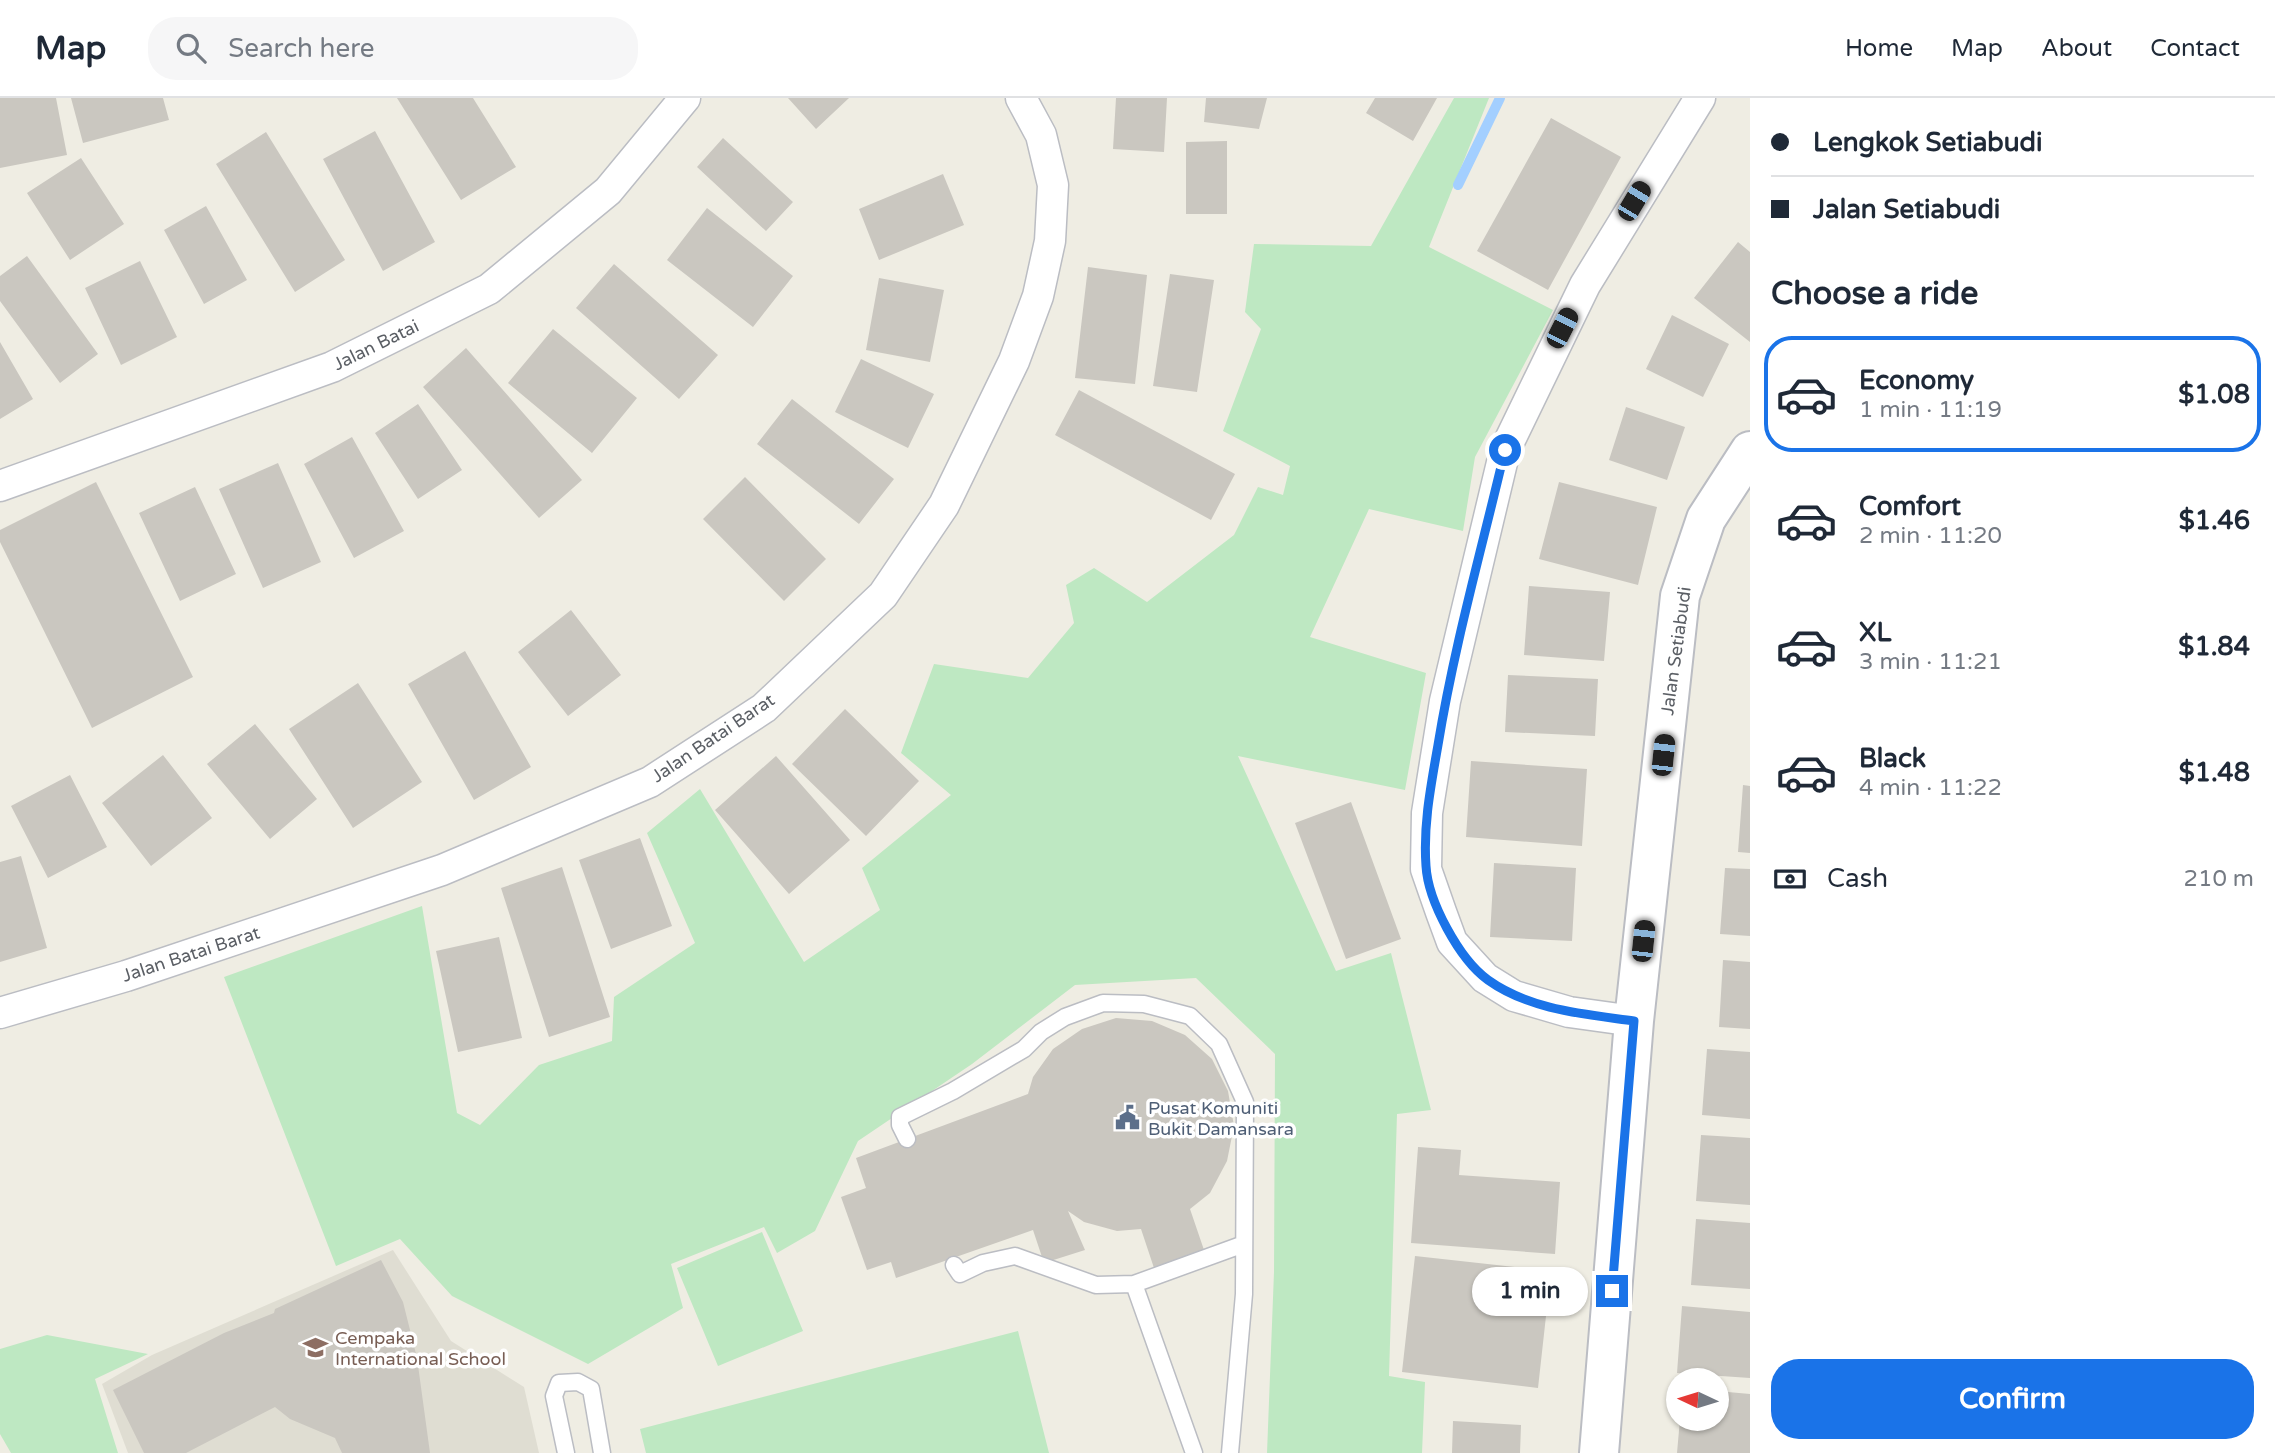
<!DOCTYPE html>
<meta charset="utf-8">
<style>
:root{--surface:#fff;--page:#f6f6f7;--text:#1f2937;--muted:#747a83;--line:#e0e1e3;--accent:#1a73e8}
body{margin:0;font-family:"Varela Round",sans-serif;background:var(--page);color:var(--text);height:100vh;display:flex;flex-direction:column;font-size:26px;white-space:nowrap}
*{box-sizing:border-box;margin:0}
p{font-size:23px;color:var(--muted)}
.icon{flex:none;width:38px;height:38px;fill:none;stroke:currentColor;stroke-width:2;stroke-linecap:round;stroke-linejoin:round}
.map{position:relative;flex:1;overflow:hidden}
.sheet{display:flex;flex-direction:column;background:var(--surface);width:525px}
.sheet>*{flex:none}
.hud{display:grid;align-content:center;height:154px;padding:0 21px;background:var(--surface)}
.needle{width:46px;rotate:274deg}
.buttons{position:absolute;left:1666px;top:1270px;display:grid;gap:14px}
.buttons a{display:grid;place-items:center;width:63px;height:63px;border-radius:50%;background:var(--surface);box-shadow:0 2px 5px #0004;font-size:35px}
.end{position:absolute;width:32px;height:32px;margin:-16px;border:9px solid #1a73e8;background:#fff;box-shadow:0 0 0 4px #fff}
.from{border-radius:50%}
.bubble{position:absolute;height:49px;border-radius:24px;background:var(--surface);box-shadow:0 2px 5px #0004;font-size:23px;font-weight:700;line-height:49px;text-align:center}
.car{position:absolute;width:21px;height:42px;margin:-21px -10px;border-radius:9px;box-shadow:0 0 5px 2px #0007;background:linear-gradient(#222 24%,#8ab4d8 0 40%,#222 0 76%,#8ab4d8 0 86%,#222 0)}
.hud b{display:flex;align-items:center;gap:24px;height:66px;font-size:26px}
.hud b+b{border-top:2px solid var(--line)}
.hud i{width:18px;height:18px;background:var(--text)}
ul{padding:0;list-style:none}
li{display:flex;align-items:center;gap:21px;height:116px;margin:0 14px 10px;padding:0 7px;border:4px solid transparent;border-radius:28px}
li div{flex:1}
li b{display:block;font-size:26px}
li em{font-style:normal;font-weight:700}
li.selected{border-color:var(--accent)}
li>.icon{width:63px;height:63px;stroke-width:1.5}
h2{padding:0 21px;font-size:32px;line-height:84px}
.pay{display:flex;align-items:center;gap:18px;height:77px;padding:0 21px;font-size:26px}
.pay p{margin-inline-start:auto}
.action{display:flex;gap:14px;margin-top:auto;padding:14px 21px}
.action a{flex:1;height:80px;border-radius:28px;background:var(--accent);color:#fff;font-size:28px;font-weight:700;line-height:80px;text-align:center}
header{display:flex;align-items:center;gap:42px;box-sizing:border-box;height:98px;padding:0 35px;background:var(--surface);border-bottom:2px solid var(--line)}
header strong{font-size:33px}
nav{display:flex;gap:38px;margin-inline-start:auto;font-size:24px}
.search{width:490px;height:63px;background:var(--page);display:flex;align-items:center;gap:18px;box-sizing:border-box;padding:0 24px;border-radius:28px;color:var(--muted);font-size:26px}
main{display:flex;flex:1;min-height:0}
.map>svg:first-child{display:block}
.education{fill:#dfddd2}
.green{fill:#bee8c2}
.lines{fill:none;stroke-linecap:round;stroke-linejoin:round}
.stream{stroke:#a3cfff;stroke-width:10}
.building{fill:#cac7c0}
.service-casing{stroke:#bbbdc3;stroke-width:19}
.minor-casing{stroke:#bbbdc3;stroke-width:33}
.tertiary-casing{stroke:#bbbdc3;stroke-width:42}
.service{stroke:#fff;stroke-width:16}
.minor{stroke:#fff;stroke-width:30}
.tertiary{stroke:#fff;stroke-width:38}
.route{stroke:#1a73e8;stroke-width:9}
.labels{text-anchor:middle;stroke-width:7;stroke-linejoin:round;paint-order:stroke}
.street-label{font-size:18px;fill:#5b5f65;stroke:#fff}
.service-label{font-size:18px;fill:#4e5e75;stroke:#fff;text-anchor:start}
.education-label{font-size:18px;fill:#785e54;stroke:#fff;text-anchor:start}
</style>
<header>
<strong>Map</strong>
<div class="search"><svg class="icon" aria-label="search" viewBox="0 0 24 24"><circle cx="10" cy="10" r="6"/><path d="M15 15l6 6"/></svg>Search here</div>
<nav><a>Home</a><a>Map</a><a>About</a><a>Contact</a></nav>
</header>
<main>
<div class="map">
<svg width="1750" height="1355" viewBox="0 0 1750 1355">
<rect width="100%" height="100%" fill="#efede3"/>
<path class="education" d="M 393,1152 L 451,1243 L 524,1289 L 539,1355 L 128,1355 L 102,1286 L 152,1257 Z"/>
<path class="green" d="M 1454,0 L 1489,0 L 1429,149 L 1553,212 L 1475,359 L 1463,433 L 1369,411 L 1310,539 L 1426,575 L 1405,692 L 1238,658 L 1336,873 L 1391,855 L 1431,1012 L 1397,1016 L 1389,1278 L 1425,1284 L 1422,1355 L 1267,1355 L 1274,1174 L 1275,956 L 1196,880 L 1075,887 L 972,966 L 858,1043 L 815,1133 L 777,1155 L 764,1129 L 671,1166 L 683,1210 L 588,1266 L 452,1198 L 400,1141 L 336,1168 L 224,879 L 422,808 L 457,1015 L 480,1027 L 539,967 L 612,943 L 614,899 L 695,845 L 647,735 L 700,691 L 804,864 L 880,812 L 862,770 L 951,697 L 901,655 L 934,566 L 1028,580 L 1074,525 L 1066,487 L 1094,470 L 1147,504 L 1234,437 L 1258,389 L 1283,397 L 1290,368 L 1223,333 L 1261,231 L 1245,214 L 1254,146 L 1371,148 Z
M 762,1134 L 803,1233 L 718,1268 L 677,1170 Z
M 1018,1233 L 1049,1355 L 646,1355 L 640,1331 Z
M 47,1237 L 148,1256 L 95,1281 L 118,1355 L 11,1355 L 0,1336 L 0,1251 Z"/>
<g class="lines">
<path class="stream" d="M 1458,87 L 1500,0"/>
</g>
<path class="building" d="M 0,0 L 56,0 L 67,57 L 0,70 Z
M 71,0 L 163,0 L 169,22 L 83,45 Z
M 397,0 L 473,0 L 516,69 L 461,102 Z
M 788,0 L 849,0 L 816,31 Z
M 1116,0 L 1167,0 L 1164,54 L 1113,51 Z
M 1206,0 L 1267,0 L 1259,31 L 1204,24 Z
M 1375,0 L 1437,0 L 1413,43 L 1366,15 Z
M 1551,20 L 1621,59 L 1548,192 L 1477,153 Z
M 375,33 L 435,144 L 383,173 L 323,61 Z
M 266,34 L 345,162 L 295,194 L 216,66 Z
M 723,40 L 793,104 L 766,133 L 697,69 Z
M 1227,43 L 1227,116 L 1186,116 L 1186,44 Z
M 81,60 L 124,126 L 70,162 L 27,95 Z
M 943,76 L 964,127 L 879,162 L 859,111 Z
M 206,108 L 247,182 L 204,206 L 164,132 Z
M 707,110 L 793,178 L 753,229 L 667,162 Z
M 1738,144 L 1750,154 L 1750,244 L 1694,200 Z
M 27,158 L 98,256 L 60,285 L 0,203 L 0,178 Z
M 140,163 L 177,239 L 121,267 L 85,190 Z
M 614,166 L 718,257 L 679,301 L 576,210 Z
M 1088,169 L 1147,177 L 1135,286 L 1075,280 Z
M 1170,176 L 1214,182 L 1197,294 L 1153,288 Z
M 879,180 L 944,192 L 930,264 L 866,252 Z
M 1672,217 L 1729,246 L 1703,299 L 1646,271 Z
M 553,231 L 637,300 L 592,355 L 508,285 Z
M 0,244 L 33,301 L 0,321 Z
M 466,250 L 582,382 L 539,420 L 423,289 Z
M 861,261 L 934,296 L 908,350 L 835,314 Z
M 1079,292 L 1235,376 L 1211,422 L 1055,337 Z
M 792,301 L 894,381 L 859,426 L 757,346 Z
M 418,306 L 462,372 L 418,401 L 375,335 Z
M 1626,309 L 1685,329 L 1667,382 L 1609,362 Z
M 352,339 L 404,433 L 354,460 L 304,366 Z
M 278,365 L 321,464 L 263,490 L 219,391 Z
M 745,379 L 826,461 L 784,503 L 703,421 Z
M 96,384 L 193,579 L 92,630 L 0,444 L 0,432 Z
M 1559,384 L 1657,409 L 1638,487 L 1539,461 Z
M 195,389 L 236,476 L 180,503 L 139,415 Z
M 1529,488 L 1610,494 L 1604,563 L 1524,557 Z
M 571,512 L 621,577 L 568,618 L 518,554 Z
M 465,553 L 531,669 L 474,702 L 408,586 Z
M 1508,577 L 1598,581 L 1595,638 L 1505,634 Z
M 358,585 L 422,684 L 353,730 L 289,631 Z
M 845,611 L 919,683 L 866,738 L 792,666 Z
M 255,626 L 317,701 L 270,741 L 207,666 Z
M 163,657 L 212,720 L 151,768 L 102,705 Z
M 776,658 L 850,742 L 789,796 L 715,712 Z
M 1471,663 L 1587,671 L 1582,748 L 1466,739 Z
M 70,677 L 107,749 L 48,780 L 11,708 Z
M 1743,687 L 1750,688 L 1750,755 L 1738,754 Z
M 1351,704 L 1401,841 L 1346,861 L 1295,725 Z
M 640,740 L 672,828 L 611,851 L 579,762 Z
M 21,758 L 47,850 L 0,864 L 0,764 Z
M 1494,765 L 1576,770 L 1572,843 L 1490,839 Z
M 562,769 L 610,919 L 549,939 L 501,790 Z
M 1725,770 L 1750,771 L 1750,838 L 1720,836 Z
M 499,839 L 522,940 L 458,954 L 436,853 Z
M 1723,862 L 1750,864 L 1750,931 L 1719,929 Z
M 1116,920 L 1152,923 L 1185,937 L 1212,961 L 1228,993 L 1234,1028 L 1227,1063 L 1210,1095 L 1190,1111 L 1204,1152 L 1154,1170 L 1141,1131 L 1117,1133 L 1084,1124 L 1068,1113 L 1085,1152 L 1044,1165 L 1033,1132 L 896,1180 L 891,1164 L 867,1172 L 841,1099 L 866,1090 L 856,1060 L 1028,996 L 1033,979 L 1053,951 L 1082,931 Z
M 1707,951 L 1750,954 L 1750,1021 L 1702,1017 Z
M 1701,1037 L 1750,1040 L 1750,1107 L 1696,1103 Z
M 1418,1049 L 1461,1052 L 1459,1077 L 1560,1084 L 1555,1156 L 1411,1145 Z
M 1696,1121 L 1750,1125 L 1750,1191 L 1691,1187 Z
M 1415,1158 L 1551,1173 L 1538,1290 L 1402,1274 Z
M 381,1162 L 403,1204 L 417,1260 L 430,1355 L 342,1355 L 335,1340 L 290,1321 L 275,1309 L 186,1355 L 144,1355 L 113,1292 L 224,1235 L 274,1215 L 275,1211 Z
M 1682,1208 L 1750,1214 L 1750,1280 L 1677,1275 Z
M 1717,1293 L 1750,1296 L 1750,1355 L 1677,1355 L 1680,1321 L 1717,1321 Z
M 1453,1323 L 1521,1327 L 1520,1355 L 1452,1355 Z"/>
<g class="lines">
<defs>
<path id="service" d="M 907,1041 L 900,1027 L 900,1019 L 953,993 L 1024,951 L 1041,934 L 1065,919 L 1103,905 L 1144,906 L 1190,918 L 1219,946 L 1245,1004 L 1244,1196 L 1230,1355
M 954,1167 L 960,1176 L 983,1165 L 1015,1158 L 1096,1187 L 1134,1186 L 1244,1146
M 1134,1186 L 1194,1355
M 566,1355 L 554,1298 L 559,1285 L 578,1284 L 591,1291 L 602,1355"/>
<path id="minor" d="M 0,388 L 332,269 L 489,191 L 608,93 L 685,0
M 0,915 L 126,878 L 442,772 L 650,684 L 764,610 L 883,497 L 944,407 L 1014,263 L 1038,198 L 1050,143 L 1053,87 L 1041,37 L 1021,0
M 1634,923 L 1569,914 L 1514,898 L 1485,880 L 1452,844 L 1441,814 L 1426,771 L 1427,715 L 1445,603 L 1505,352 L 1585,187 L 1700,0"/>
<path id="tertiary" d="M 1599,1355 L 1634,923 L 1680,498 L 1706,421 L 1750,353"/>
</defs>
<use href="#service" class="service-casing"/>
<use href="#minor" class="minor-casing"/>
<use href="#tertiary" class="tertiary-casing"/>
<use href="#service" class="service"/>
<use href="#minor" class="minor"/>
<use href="#tertiary" class="tertiary"/>
</g>
<g class="lines">
<path class="route" d="M 1505,352 C 1482,450 1454,548 1438,647 C 1431,687 1423,727 1426,768 C 1428,803 1459,861 1488,882 C 1530,912 1584,916 1634,923 L 1612,1193"/>
</g>
<defs>
<symbol id="civic-bare" viewBox="-9 -9 18 18"><path d="M-.6-6.5H3V-4.5H.6V-3L4-1V1h2V6H-6V1h2V-1L-.6-3ZM-1.2 2.5V6h2.4V2.5Z" fill="#5c6f8a" stroke="#fff" stroke-width="2.5" paint-order="stroke"/></symbol>
<symbol id="school-bare" viewBox="-9 -9 18 18"><path d="M0-5L7-2L0 1L-7-2ZM-4 1L0 2.5L4 1V4Q0 6-4 4Z" fill="#8d6e63" stroke="#fff" stroke-width="2.5" paint-order="stroke"/></symbol>
</defs>
<g fill-rule="evenodd">
<use href="#civic-bare" x="1110" y="1002" width="35" height="35"/>
<use href="#school-bare" x="298" y="1232" width="35" height="35"/>
</g>
<g class="labels">
<g class="street-label">
<text transform="translate(376 247) rotate(-26)" y="6">Jalan Batai</text>
<text transform="translate(1676 553) rotate(-82)" y="6">Jalan Setiabudi</text>
<text transform="translate(713 640) rotate(-34)" y="6">Jalan Batai Barat</text>
<text transform="translate(191 856) rotate(-18)" y="6">Jalan Batai Barat</text>
</g>
<g class="service-label">
<text x="1148" y="1016">Pusat Komuniti<tspan x="1148" dy="21">Bukit Damansara</tspan></text>
</g>
<g class="education-label">
<text x="335" y="1246">Cempaka<tspan x="335" dy="21">International School</tspan></text>
</g>
</g>
</svg>
<div class="buttons">
<a><svg class="needle" viewBox="-14 -14 28 28"><path d="M0-13l5 13h-10z" fill="#e53935"/><path d="M0 13l5-13h-10z" fill="#747a83"/></svg></a>
</div>
<i class="end from" style="left:1505px;top:352px"></i>
<i class="end" style="left:1612px;top:1193px"></i>
<div class="bubble" style="left:1472px;top:1169px;width:116px">1 min</div>
<i class="car" style="left:1634px;top:103px;rotate:31deg"></i>
<i class="car" style="left:1562px;top:230px;rotate:27deg"></i>
<i class="car" style="left:1663px;top:657px;rotate:6deg"></i>
<i class="car" style="left:1643px;top:843px;rotate:6deg"></i>
</div>
<section class="sheet">
<div class="hud">
<b><i class="from"></i>Lengkok Setiabudi</b>
<b><i></i>Jalan Setiabudi</b>
</div>
<h2>Choose a ride</h2>
<ul>
<li class="selected"><svg class="icon" aria-label="car" viewBox="0 0 24 24"><path d="M5 17H2v-5l4-1 3-4h7l3 4 3 1v5h-3M9 17h6M6 11h13"/><circle cx="7" cy="17" r="2"/><circle cx="17" cy="17" r="2"/></svg><div><b>Economy</b><p>1 min · 11:19</p></div><em>$1.08</em></li>
<li><svg class="icon" aria-label="car" viewBox="0 0 24 24"><path d="M5 17H2v-5l4-1 3-4h7l3 4 3 1v5h-3M9 17h6M6 11h13"/><circle cx="7" cy="17" r="2"/><circle cx="17" cy="17" r="2"/></svg><div><b>Comfort</b><p>2 min · 11:20</p></div><em>$1.46</em></li>
<li><svg class="icon" aria-label="car" viewBox="0 0 24 24"><path d="M5 17H2v-5l4-1 3-4h7l3 4 3 1v5h-3M9 17h6M6 11h13"/><circle cx="7" cy="17" r="2"/><circle cx="17" cy="17" r="2"/></svg><div><b>XL</b><p>3 min · 11:21</p></div><em>$1.84</em></li>
<li><svg class="icon" aria-label="car" viewBox="0 0 24 24"><path d="M5 17H2v-5l4-1 3-4h7l3 4 3 1v5h-3M9 17h6M6 11h13"/><circle cx="7" cy="17" r="2"/><circle cx="17" cy="17" r="2"/></svg><div><b>Black</b><p>4 min · 11:22</p></div><em>$1.48</em></li>
</ul>
<div class="pay"><svg class="icon" aria-label="cash" viewBox="0 0 24 24"><path d="M3 7h18v10H3z"/><circle cx="12" cy="12" r="2"/></svg>Cash<p>210 m</p></div>
<div class="action"><a>Confirm</a></div>
</section>
</main>
